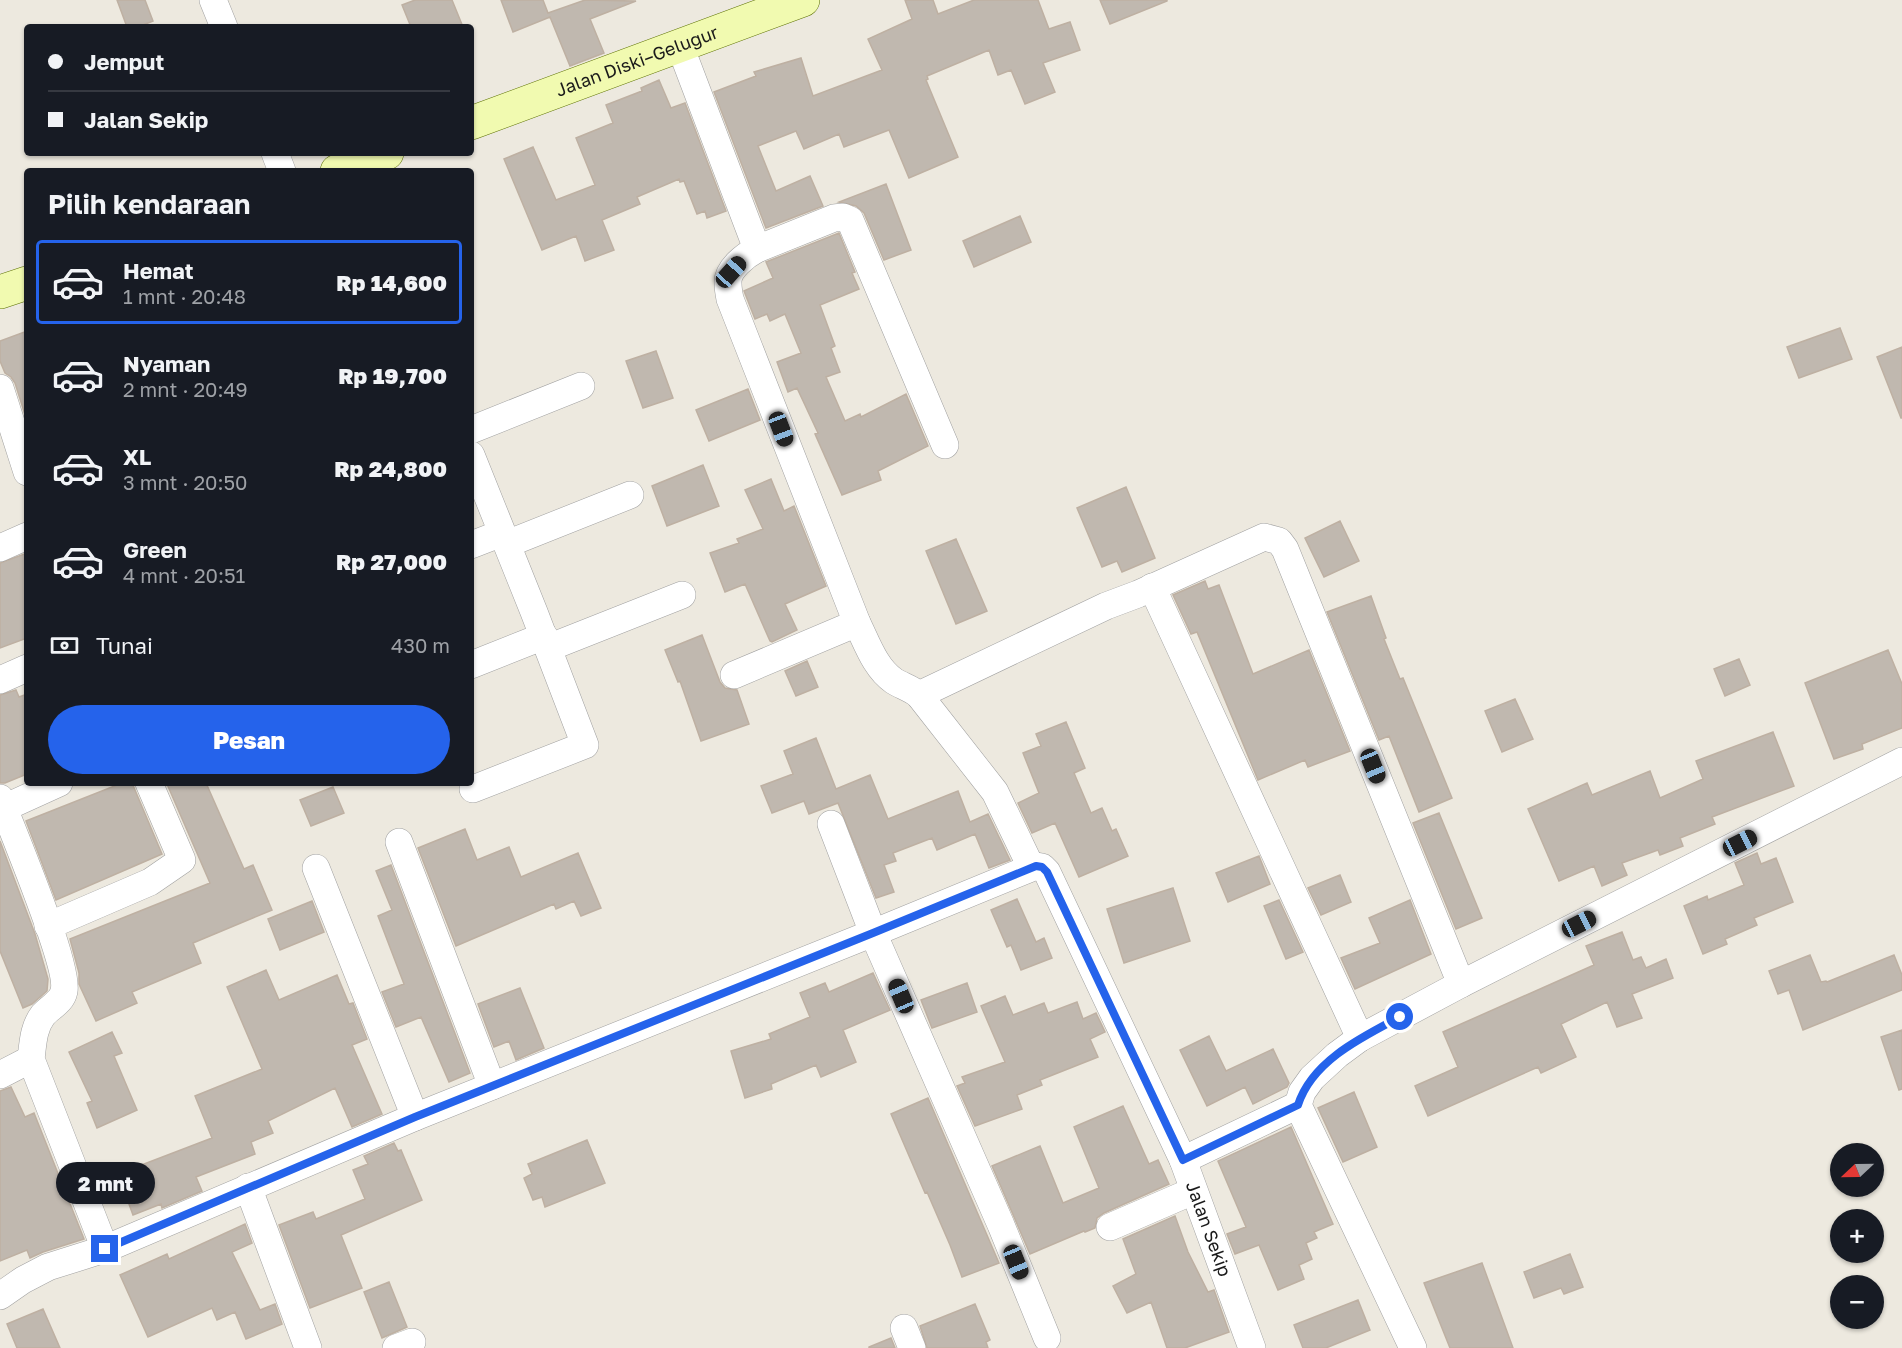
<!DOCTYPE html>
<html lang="id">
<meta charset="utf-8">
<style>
:root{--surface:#171b24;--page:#20242c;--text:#f1f3f6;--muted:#9ea1a6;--line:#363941;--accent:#2563eb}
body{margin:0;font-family:"Golos Text",sans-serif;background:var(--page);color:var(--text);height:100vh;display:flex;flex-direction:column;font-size:22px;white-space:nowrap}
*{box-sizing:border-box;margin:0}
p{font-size:20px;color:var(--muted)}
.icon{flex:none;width:33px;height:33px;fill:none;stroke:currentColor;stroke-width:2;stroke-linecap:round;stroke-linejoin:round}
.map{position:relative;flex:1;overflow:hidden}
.details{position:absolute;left:24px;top:168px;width:450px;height:618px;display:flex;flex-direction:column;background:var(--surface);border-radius:6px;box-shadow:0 2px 4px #0004}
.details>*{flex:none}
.hud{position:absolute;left:24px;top:24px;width:450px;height:132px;border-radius:6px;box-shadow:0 2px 4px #0004;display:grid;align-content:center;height:132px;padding:0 24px;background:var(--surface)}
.needle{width:39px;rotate:248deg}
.controls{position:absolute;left:1830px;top:1143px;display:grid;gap:12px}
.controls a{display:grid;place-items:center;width:54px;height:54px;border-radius:50%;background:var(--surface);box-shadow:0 2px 4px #0004;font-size:30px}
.end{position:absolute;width:27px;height:27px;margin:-14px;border:8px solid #2563eb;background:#fff;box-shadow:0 0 0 3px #fff}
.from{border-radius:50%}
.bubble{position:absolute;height:42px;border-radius:21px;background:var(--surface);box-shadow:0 2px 4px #0004;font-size:20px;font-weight:800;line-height:42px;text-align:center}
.car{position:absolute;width:18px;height:36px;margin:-18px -9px;border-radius:8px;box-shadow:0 0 4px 2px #0007;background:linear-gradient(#222 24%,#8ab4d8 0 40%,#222 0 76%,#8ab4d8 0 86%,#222 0)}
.hud b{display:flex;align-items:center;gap:21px;height:57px;font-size:22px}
.hud b+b{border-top:2px solid var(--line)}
.hud i{width:15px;height:15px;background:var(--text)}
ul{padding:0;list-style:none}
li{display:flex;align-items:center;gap:18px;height:84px;margin:0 12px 9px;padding:0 12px;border:3px solid transparent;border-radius:6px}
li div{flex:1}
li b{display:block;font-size:22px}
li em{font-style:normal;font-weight:800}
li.on{border-color:var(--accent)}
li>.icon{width:54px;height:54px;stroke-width:1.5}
h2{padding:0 24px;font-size:27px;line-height:72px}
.pay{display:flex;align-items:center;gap:15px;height:66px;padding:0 24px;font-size:22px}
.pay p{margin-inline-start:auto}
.cta{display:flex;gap:12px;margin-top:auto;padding:12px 24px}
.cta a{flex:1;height:69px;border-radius:36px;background:var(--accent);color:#fff;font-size:24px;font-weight:800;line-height:69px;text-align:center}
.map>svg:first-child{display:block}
.building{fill:#c0b8af;stroke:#beb0a2;stroke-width:1.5}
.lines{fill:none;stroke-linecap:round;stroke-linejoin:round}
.street-casing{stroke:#a1a1a1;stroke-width:28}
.secondary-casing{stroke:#5c7003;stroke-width:34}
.street{stroke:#fff;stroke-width:27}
.secondary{stroke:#f1fab0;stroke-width:33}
.route{stroke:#2563eb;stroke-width:8}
.labels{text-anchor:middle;stroke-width:5;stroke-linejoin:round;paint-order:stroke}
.street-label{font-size:18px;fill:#1a1a1a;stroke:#fff}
</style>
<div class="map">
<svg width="1902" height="1348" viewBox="0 0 1902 1348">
<rect width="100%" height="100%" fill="#ede9df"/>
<path class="building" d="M 117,0 L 145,0 L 153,21 L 138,27 L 127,27 Z
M 415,0 L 452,0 L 463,27 L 411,27 L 402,5 Z
M 501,0 L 543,0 L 548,13 L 585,0 L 636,1 L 590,19 L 604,53 L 570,66 L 550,17 L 513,32 Z
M 905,0 L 933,0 L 938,14 L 974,0 L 1038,0 L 1049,29 L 1070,22 L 1080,50 L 1043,63 L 1055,92 L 1025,104 L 1011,70 L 998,75 L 989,50 L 927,76 L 928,79 L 926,80 L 958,157 L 909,178 L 889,130 L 844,147 L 839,134 L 804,149 L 796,131 L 758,146 L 776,191 L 810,176 L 823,206 L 766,228 L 714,92 L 756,76 L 754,72 L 801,58 L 813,96 L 882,70 L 868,39 L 912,19 Z
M 1100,0 L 1167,0 L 1167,1 L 1110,24 Z
M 659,80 L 671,108 L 685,103 L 726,211 L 707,218 L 705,211 L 697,214 L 684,181 L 680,182 L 679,179 L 637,197 L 640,204 L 602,220 L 614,250 L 585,261 L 576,236 L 542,250 L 504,159 L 533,147 L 556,200 L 595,185 L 576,138 L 613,123 L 606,105 L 642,91 L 641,88 Z
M 886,184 L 911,250 L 884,260 L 864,213 L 856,206 L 839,202 Z
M 1020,216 L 1031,242 L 974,267 L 963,241 Z
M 839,233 L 855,272 L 852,273 L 859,289 L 820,305 L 835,346 L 831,348 L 840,372 L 826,377 L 845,421 L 860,414 L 861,417 L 906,394 L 928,446 L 878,471 L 881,480 L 842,495 L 815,434 L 818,433 L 797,388 L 788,392 L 777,362 L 801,353 L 785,314 L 770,321 L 767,314 L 755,319 L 744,291 L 773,278 L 766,262 Z
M 1840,328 L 1852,359 L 1799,378 L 1787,347 Z
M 27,331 L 27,421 L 15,383 L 11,377 L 5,373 L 0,361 L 0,341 Z
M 1902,347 L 1902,418 L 1901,418 L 1877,357 Z
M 656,351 L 673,398 L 643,408 L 626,361 Z
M 748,389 L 760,420 L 709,441 L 696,410 Z
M 703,465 L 719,506 L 667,526 L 652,486 Z
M 771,479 L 784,511 L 794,506 L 826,586 L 785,604 L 797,630 L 772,642 L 770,641 L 745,584 L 725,592 L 710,553 L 739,543 L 737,539 L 763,529 L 745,490 Z
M 1126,487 L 1155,558 L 1122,572 L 1117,561 L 1102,567 L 1077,508 Z
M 1340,521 L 1359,561 L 1324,577 L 1305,538 Z
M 956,539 L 987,611 L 956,624 L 926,551 Z
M 27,553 L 27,638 L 0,648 L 0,563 Z
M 1205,581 L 1208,589 L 1219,585 L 1253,674 L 1309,650 L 1350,751 L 1308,767 L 1305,760 L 1258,780 L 1197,632 L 1191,634 L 1173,595 Z
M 1371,596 L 1386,638 L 1384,639 L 1400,679 L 1403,678 L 1452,798 L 1419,812 L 1389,736 L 1379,740 L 1327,612 Z
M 702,635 L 720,682 L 725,688 L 737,690 L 749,724 L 701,741 L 680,681 L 678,682 L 665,650 Z
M 1888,650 L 1902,684 L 1902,728 L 1862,744 L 1863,749 L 1834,759 L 1805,683 Z
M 1739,659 L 1750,685 L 1725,696 L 1714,669 Z
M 807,661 L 818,687 L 796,696 L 785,671 Z
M 16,690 L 19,697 L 27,694 L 27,774 L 5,783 L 0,783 L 0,695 Z
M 1515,699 L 1533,739 L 1502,752 L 1485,711 Z
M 1066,722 L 1085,768 L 1074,773 L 1091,813 L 1102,808 L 1112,831 L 1116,829 L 1128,856 L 1079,877 L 1055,823 L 1032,833 L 1018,803 L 1039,793 L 1023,753 L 1041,746 L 1036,734 Z
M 1773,732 L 1794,786 L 1712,817 L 1715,824 L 1680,838 L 1683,846 L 1660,855 L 1658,850 L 1622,863 L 1627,875 L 1602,886 L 1594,866 L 1559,881 L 1528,809 L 1587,783 L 1592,795 L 1650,771 L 1660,798 L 1703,779 L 1696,761 Z
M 816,738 L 836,789 L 870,775 L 888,819 L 958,791 L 970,822 L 988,814 L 1010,860 L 989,868 L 975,834 L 937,850 L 932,838 L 893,853 L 896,861 L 884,865 L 894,892 L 876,898 L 838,803 L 809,814 L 804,801 L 772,813 L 761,786 L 793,774 L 784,751 Z
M 122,783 L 132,783 L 162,854 L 56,900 L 26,821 Z
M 170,783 L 206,783 L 244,869 L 253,865 L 272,910 L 193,943 L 201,963 L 132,992 L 137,1003 L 96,1021 L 79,984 L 79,973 L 70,939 L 210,883 L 167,784 Z
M 333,787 L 344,813 L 311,826 L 300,800 Z
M 1439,813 L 1482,918 L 1456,929 L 1413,823 Z
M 465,829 L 477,860 L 509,847 L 521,877 L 578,853 L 601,908 L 581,916 L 574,901 L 556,909 L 554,904 L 456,946 L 418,848 Z
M 0,841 L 35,934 L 48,979 L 47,991 L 32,1004 L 23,1008 L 0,951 Z
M 1757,853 L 1761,864 L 1776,858 L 1793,902 L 1754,918 L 1757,925 L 1725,939 L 1727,944 L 1703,954 L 1684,906 L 1707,896 L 1708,900 L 1744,885 L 1735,863 Z
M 1259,856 L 1270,884 L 1228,902 L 1216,873 Z
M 391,865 L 470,1073 L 449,1082 L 421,1017 L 396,1027 L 382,992 L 404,984 L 378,916 L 392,910 L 376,871 Z
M 1340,875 L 1351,902 L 1321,915 L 1308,888 Z
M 1173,888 L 1190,941 L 1124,963 L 1107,909 Z
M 1017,899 L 1036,942 L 1044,938 L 1052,958 L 1021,970 L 1011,945 L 1007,947 L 991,910 Z
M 1279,900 L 1303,952 L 1286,959 L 1264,906 Z
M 1410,900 L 1431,954 L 1355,989 L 1341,958 L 1380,943 L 1369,918 Z
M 312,901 L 324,932 L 280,950 L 268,919 Z
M 1622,932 L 1633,960 L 1641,957 L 1646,968 L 1666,959 L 1673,978 L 1632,994 L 1642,1018 L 1617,1027 L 1607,1002 L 1561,1024 L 1576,1057 L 1541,1073 L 1538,1067 L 1428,1116 L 1415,1086 L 1458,1067 L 1443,1032 L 1594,965 L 1586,946 Z
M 1810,955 L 1821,982 L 1826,981 L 1827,982 L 1894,955 L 1902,975 L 1902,990 L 1803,1030 L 1789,990 L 1778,994 L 1769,971 Z
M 266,970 L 279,1000 L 337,975 L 349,1004 L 353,1003 L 367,1039 L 352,1045 L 382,1114 L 352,1127 L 335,1088 L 268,1121 L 273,1133 L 251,1142 L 255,1154 L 196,1177 L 202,1191 L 162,1208 L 161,1204 L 133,1215 L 118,1174 L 212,1138 L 195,1096 L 262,1069 L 227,987 Z
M 873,973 L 890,1010 L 843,1030 L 856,1062 L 821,1077 L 816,1065 L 771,1084 L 772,1089 L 745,1098 L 731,1051 L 771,1039 L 769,1034 L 810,1017 L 800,993 L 825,983 L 829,992 Z
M 967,983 L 977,1012 L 932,1028 L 921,1000 Z
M 520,988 L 544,1048 L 516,1060 L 509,1041 L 494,1047 L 478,1004 Z
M 1005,996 L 1013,1015 L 1044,1003 L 1048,1013 L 1077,1002 L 1083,1019 L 1096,1013 L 1105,1032 L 1090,1039 L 1098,1057 L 1040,1080 L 1042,1085 L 1017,1095 L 1022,1109 L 975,1126 L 957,1086 L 965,1083 L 962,1077 L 1005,1062 L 981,1006 Z
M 1902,1030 L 1902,1089 L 1899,1090 L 1881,1037 Z
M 112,1032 L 122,1053 L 114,1056 L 137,1110 L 97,1128 L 87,1103 L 92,1101 L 69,1052 Z
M 1209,1036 L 1226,1071 L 1273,1049 L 1289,1083 L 1287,1087 L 1253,1104 L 1245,1087 L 1207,1106 L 1180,1050 Z
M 11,1087 L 25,1117 L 34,1113 L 84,1239 L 43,1252 L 30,1258 L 27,1250 L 0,1261 L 0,1091 Z
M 1354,1092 L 1377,1147 L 1343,1162 L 1318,1108 Z
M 928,1098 L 999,1263 L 962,1277 L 950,1245 L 927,1192 L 925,1193 L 891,1114 Z
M 1123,1106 L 1149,1164 L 1158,1160 L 1169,1184 L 1104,1213 L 1097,1218 L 1095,1228 L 1085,1232 L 1084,1231 L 1030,1254 L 992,1166 L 1040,1146 L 1063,1203 L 1099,1188 L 1074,1127 Z
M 1291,1127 L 1333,1224 L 1314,1232 L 1317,1238 L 1306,1243 L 1312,1259 L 1299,1265 L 1304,1279 L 1278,1290 L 1259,1245 L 1235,1254 L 1227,1234 L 1246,1227 L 1218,1161 Z
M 587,1140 L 605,1183 L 545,1207 L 542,1197 L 533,1200 L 524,1178 L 532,1174 L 528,1164 Z
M 394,1143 L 398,1151 L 401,1150 L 422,1200 L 341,1235 L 362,1288 L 310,1308 L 279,1225 L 313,1212 L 316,1219 L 365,1199 L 353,1170 L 368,1164 L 364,1156 Z
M 1175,1216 L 1188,1252 L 1208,1292 L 1214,1290 L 1229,1332 L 1185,1348 L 1167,1348 L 1151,1302 L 1127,1313 L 1113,1286 L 1136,1274 L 1123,1239 Z
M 245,1224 L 252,1243 L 232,1252 L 260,1310 L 275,1304 L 282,1324 L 246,1339 L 235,1312 L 217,1320 L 212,1308 L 148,1337 L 120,1275 L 167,1254 L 169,1259 Z
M 1570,1254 L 1583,1287 L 1564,1294 L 1561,1288 L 1534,1298 L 1524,1272 Z
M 1482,1263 L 1513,1348 L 1450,1348 L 1424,1283 Z
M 389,1282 L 407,1327 L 382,1338 L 364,1292 Z
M 1358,1300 L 1370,1330 L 1326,1348 L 1303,1348 L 1294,1325 Z
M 975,1304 L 990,1340 L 986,1342 L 988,1348 L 927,1348 L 920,1326 Z
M 43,1309 L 60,1348 L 17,1348 L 7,1324 Z
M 891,1338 L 895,1348 L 869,1348 L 869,1347 Z"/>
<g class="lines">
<defs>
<g id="street">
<path d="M 213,0 L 224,27"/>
<path d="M 680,46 L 757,249"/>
<path d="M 275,153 L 282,171"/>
<path d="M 0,388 L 27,472"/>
<path d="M 471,430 L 581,386"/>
<path d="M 945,445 L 850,220 L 843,217 L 834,218 L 757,249 C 746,255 727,269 728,283 C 728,288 729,294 730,299 L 857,623 C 867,643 875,668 894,681 C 902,686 911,688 919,695 L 995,792 L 1031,867"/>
<path d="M 471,455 L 534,612 L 585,745 L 473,789"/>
<path d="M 507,544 L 630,495"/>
<path d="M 471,545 L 502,533"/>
<path d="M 0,548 L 27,536"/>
<path d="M 1152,587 L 1360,1038"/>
<path d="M 548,648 L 682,595"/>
<path d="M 471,665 L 544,636"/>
<path d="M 734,675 L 857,623"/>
<path d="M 0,680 L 27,668"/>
<path d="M 919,695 L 1106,606 L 1138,594 L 1264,537 L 1279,541 L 1285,549 L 1461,984"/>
<path d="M 0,798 C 12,830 70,967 64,991 C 62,1002 50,1007 43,1015 C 33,1028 33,1044 31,1059 L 105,1249"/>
<path d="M 4,808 L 59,783"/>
<path d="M 831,824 L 873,933 L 1001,1225 L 1047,1338"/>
<path d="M 399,842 L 492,1086"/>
<path d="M 316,868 L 415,1117"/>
<path d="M 48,926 L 150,882 L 182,860 L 149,783"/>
<path d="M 0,1075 L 31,1059"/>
<path d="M 1183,1160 L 1298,1105"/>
<path d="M 248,1187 L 308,1348"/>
<path d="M 1110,1227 L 1193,1191"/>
<path id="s1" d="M 0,1296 L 23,1280 L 48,1267 L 105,1249 L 415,1117 L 873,933 L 1036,866 L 1042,867 L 1047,872 L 1183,1160 L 1252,1348"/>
<path d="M 904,1328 L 912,1348"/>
<path d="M 396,1348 L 412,1342"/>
<path d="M 1413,1348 L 1298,1105 L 1302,1092 L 1312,1078 L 1337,1055 L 1360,1038 L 1461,984 L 1902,761"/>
</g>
<g id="secondary">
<path id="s2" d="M 471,123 L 803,0"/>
<path d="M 337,171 L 387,153"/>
<path d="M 0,292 L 27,283"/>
</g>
</defs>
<use href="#street" class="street-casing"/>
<use href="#secondary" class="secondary-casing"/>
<use href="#street" class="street"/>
<use href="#secondary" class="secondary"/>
</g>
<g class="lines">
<path class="route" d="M 105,1249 L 415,1117 L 873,933 L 1036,866 L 1042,867 L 1047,872 L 1183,1160 L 1298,1105 C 1312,1061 1362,1037 1400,1017"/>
</g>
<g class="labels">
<g class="street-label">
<text dy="6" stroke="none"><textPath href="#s2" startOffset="177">Jalan Diski–Gelugur</textPath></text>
<text dy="6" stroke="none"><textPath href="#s1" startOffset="1528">Jalan Sekip</textPath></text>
</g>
</g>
</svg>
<div class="controls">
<a><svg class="needle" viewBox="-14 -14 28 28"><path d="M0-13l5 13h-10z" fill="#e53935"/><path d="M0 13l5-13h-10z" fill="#9ea1a6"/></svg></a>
<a>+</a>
<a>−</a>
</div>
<i class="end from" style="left:1400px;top:1017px"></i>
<i class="end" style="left:105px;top:1249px"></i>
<div class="bubble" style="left:56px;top:1162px;width:99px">2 mnt</div>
<i class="car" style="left:731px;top:272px;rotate:42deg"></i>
<i class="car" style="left:781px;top:429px;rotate:159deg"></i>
<i class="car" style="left:1373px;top:766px;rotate:158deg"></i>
<i class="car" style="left:1740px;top:843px;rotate:63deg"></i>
<i class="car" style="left:1579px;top:924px;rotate:63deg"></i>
<i class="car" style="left:901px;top:996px;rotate:337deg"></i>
<i class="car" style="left:1016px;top:1262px;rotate:158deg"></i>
<div class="hud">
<b><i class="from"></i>Jemput</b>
<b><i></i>Jalan Sekip</b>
</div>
<section class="details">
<h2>Pilih kendaraan</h2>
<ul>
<li class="on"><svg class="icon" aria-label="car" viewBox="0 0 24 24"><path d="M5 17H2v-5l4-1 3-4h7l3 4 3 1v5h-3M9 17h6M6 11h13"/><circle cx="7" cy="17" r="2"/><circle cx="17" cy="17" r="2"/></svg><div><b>Hemat</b><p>1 mnt · 20:48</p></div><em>Rp 14,600</em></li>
<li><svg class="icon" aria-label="car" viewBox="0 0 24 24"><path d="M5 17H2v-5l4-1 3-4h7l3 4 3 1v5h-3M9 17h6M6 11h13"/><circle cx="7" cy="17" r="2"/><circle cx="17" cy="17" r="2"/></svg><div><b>Nyaman</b><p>2 mnt · 20:49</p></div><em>Rp 19,700</em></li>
<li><svg class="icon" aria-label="car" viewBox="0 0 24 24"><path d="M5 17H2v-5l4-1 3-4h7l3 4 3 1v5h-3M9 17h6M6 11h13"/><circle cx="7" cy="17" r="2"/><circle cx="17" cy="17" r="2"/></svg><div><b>XL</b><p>3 mnt · 20:50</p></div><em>Rp 24,800</em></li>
<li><svg class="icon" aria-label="car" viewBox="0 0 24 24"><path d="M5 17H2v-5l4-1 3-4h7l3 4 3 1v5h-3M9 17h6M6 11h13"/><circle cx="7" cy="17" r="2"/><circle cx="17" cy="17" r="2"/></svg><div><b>Green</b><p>4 mnt · 20:51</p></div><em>Rp 27,000</em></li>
</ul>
<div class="pay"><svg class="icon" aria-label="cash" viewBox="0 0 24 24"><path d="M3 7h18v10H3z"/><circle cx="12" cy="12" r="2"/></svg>Tunai<p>430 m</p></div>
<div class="cta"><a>Pesan</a></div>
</section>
</div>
